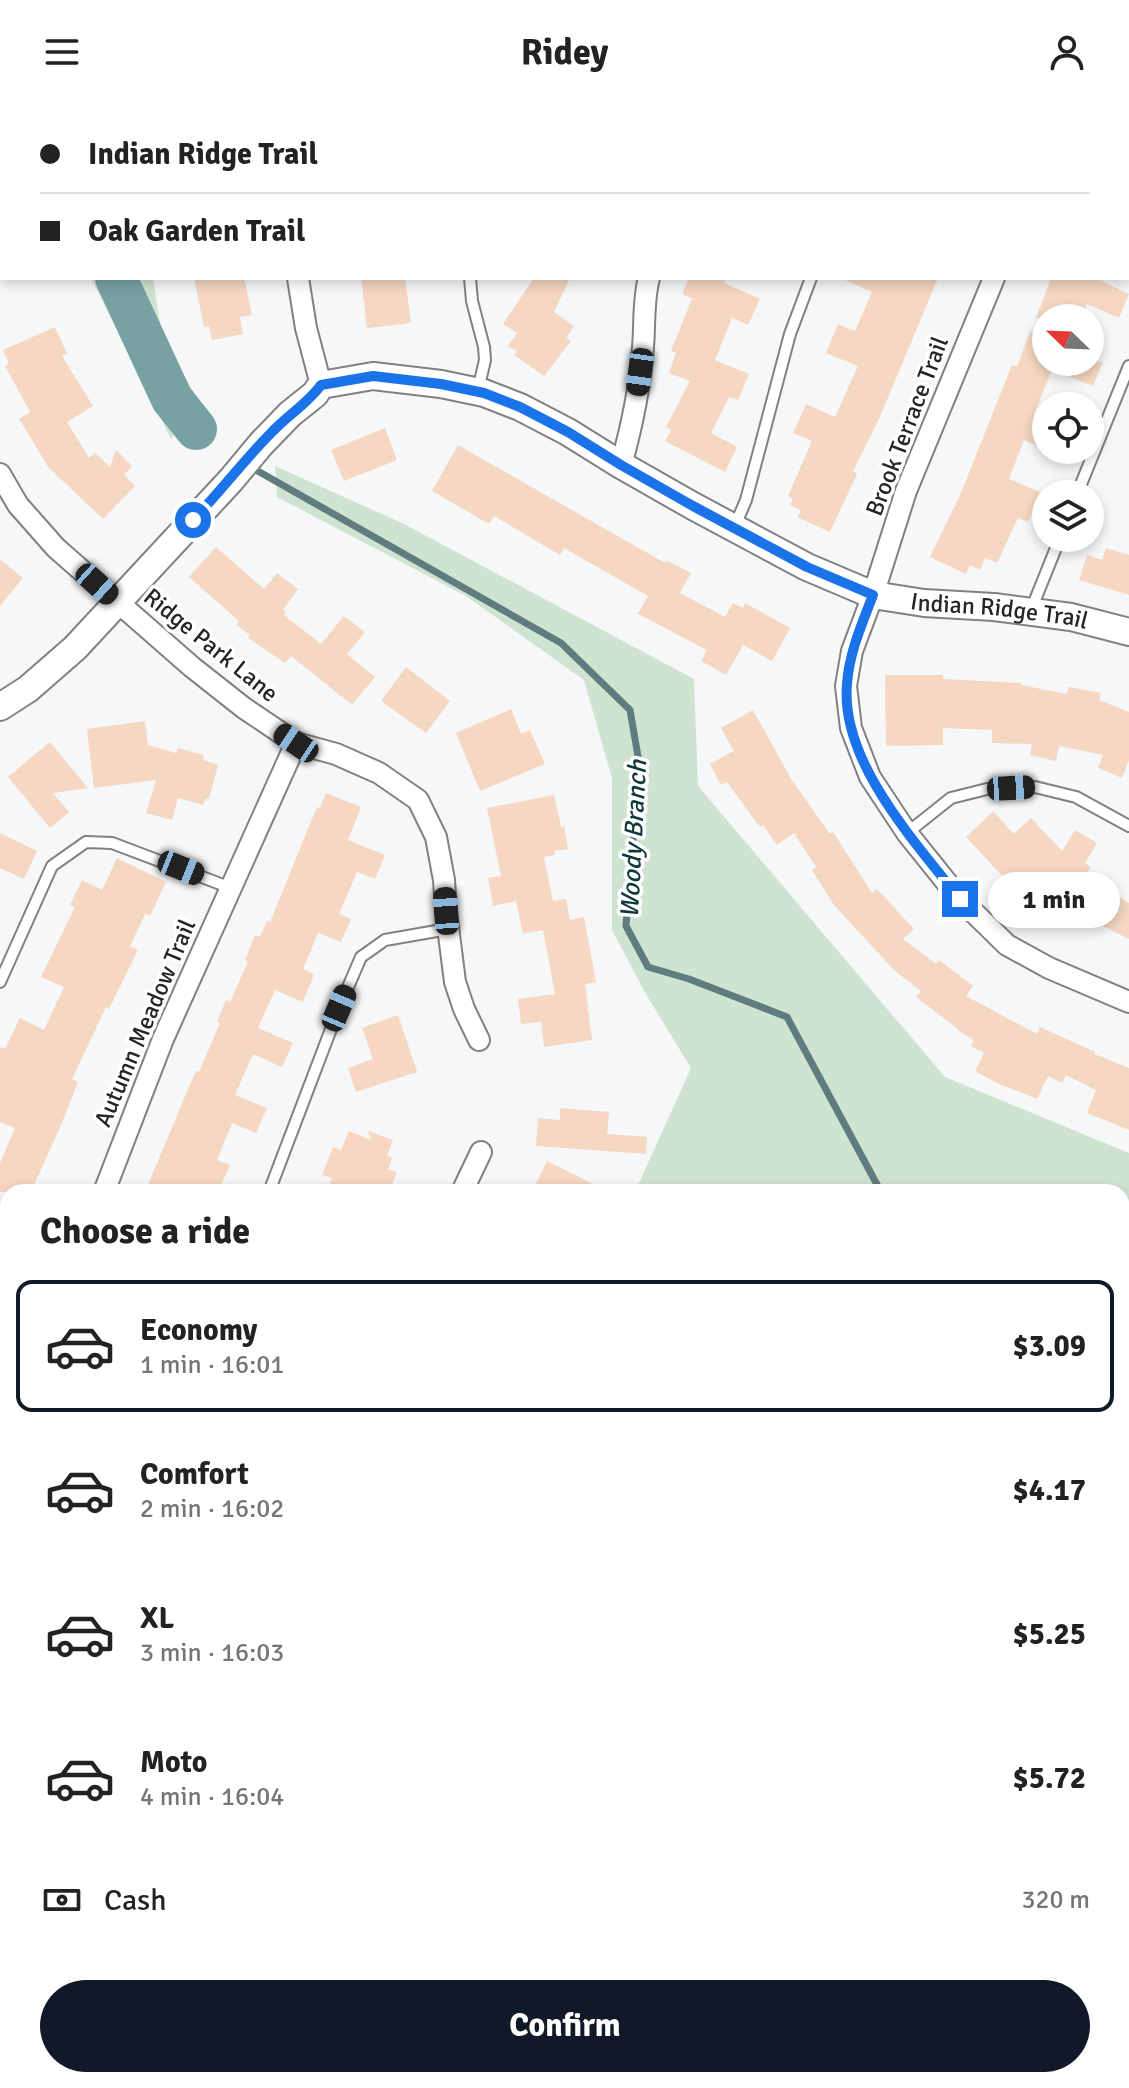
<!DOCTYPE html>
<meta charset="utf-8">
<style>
:root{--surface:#fff;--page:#f2f2f2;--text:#222;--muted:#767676;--line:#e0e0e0;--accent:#111827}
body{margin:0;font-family:Signika,sans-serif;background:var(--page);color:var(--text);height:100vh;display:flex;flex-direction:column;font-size:30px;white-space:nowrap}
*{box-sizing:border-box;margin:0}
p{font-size:26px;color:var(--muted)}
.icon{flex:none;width:44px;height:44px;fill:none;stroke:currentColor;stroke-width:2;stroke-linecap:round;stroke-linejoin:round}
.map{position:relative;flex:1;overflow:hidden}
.details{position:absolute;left:0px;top:1080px;width:1130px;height:904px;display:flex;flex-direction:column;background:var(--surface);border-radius:24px 24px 0 0;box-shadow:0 4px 12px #0003}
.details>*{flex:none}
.guide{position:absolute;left:0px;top:0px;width:1130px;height:176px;box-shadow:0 4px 12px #0003;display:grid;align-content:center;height:176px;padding:0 40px;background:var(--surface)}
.needle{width:52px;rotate:293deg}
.controls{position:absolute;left:1032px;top:200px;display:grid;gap:16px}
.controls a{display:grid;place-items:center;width:72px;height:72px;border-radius:50%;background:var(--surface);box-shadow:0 4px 12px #0003;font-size:40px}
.end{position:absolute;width:36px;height:36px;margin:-18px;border:10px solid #1a73e8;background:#fff;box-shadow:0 0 0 4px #fff}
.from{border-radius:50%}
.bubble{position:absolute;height:56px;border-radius:28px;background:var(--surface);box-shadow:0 4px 12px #0003;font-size:26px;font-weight:800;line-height:56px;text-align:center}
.car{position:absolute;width:24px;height:48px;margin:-24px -12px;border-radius:10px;box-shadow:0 0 6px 2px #0007;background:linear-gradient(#222 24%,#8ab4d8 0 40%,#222 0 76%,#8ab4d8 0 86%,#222 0)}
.guide b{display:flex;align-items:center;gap:28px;height:76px;font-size:30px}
.guide b+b{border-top:2px solid var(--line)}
.guide i{width:20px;height:20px;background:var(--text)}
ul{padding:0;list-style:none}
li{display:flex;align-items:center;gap:24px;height:132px;margin:0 16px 12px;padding:0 24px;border:4px solid transparent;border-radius:16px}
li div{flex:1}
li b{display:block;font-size:30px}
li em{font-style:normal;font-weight:800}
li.active{border-color:var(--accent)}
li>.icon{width:72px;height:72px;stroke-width:1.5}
h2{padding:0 40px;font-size:36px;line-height:96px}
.pay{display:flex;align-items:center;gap:20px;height:88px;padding:0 40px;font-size:30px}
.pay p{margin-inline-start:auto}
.primary-button{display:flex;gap:16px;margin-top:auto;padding:16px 40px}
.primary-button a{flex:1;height:92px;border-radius:48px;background:var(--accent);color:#fff;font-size:32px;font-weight:800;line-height:92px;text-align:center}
header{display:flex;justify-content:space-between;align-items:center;height:104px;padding:0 40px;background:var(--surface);font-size:36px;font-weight:800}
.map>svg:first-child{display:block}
.green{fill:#cfe4d0}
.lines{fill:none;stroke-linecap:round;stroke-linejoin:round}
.stream{stroke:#5f7c7e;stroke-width:7}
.river{stroke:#78a1a4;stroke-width:42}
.building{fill:#f5d7c2}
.service-casing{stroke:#808183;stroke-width:14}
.minor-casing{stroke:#808183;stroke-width:24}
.tertiary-casing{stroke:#808183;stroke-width:30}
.service{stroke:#fff;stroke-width:10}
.minor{stroke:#fff;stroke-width:20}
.tertiary{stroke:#fff;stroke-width:26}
.route{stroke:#1a73e8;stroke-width:10}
.labels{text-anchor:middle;stroke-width:7;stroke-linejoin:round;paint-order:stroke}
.street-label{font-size:24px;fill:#242526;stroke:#fff}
.water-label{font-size:26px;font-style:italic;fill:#0f383b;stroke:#fff}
</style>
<header><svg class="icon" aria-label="menu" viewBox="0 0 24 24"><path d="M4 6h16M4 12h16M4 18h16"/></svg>Ridey<svg class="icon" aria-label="person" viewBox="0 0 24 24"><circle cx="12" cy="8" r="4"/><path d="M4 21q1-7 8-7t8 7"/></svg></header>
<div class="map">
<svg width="1129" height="1984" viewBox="0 0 1129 1984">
<rect width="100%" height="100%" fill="#f5f7f9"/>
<path class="green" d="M 91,174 L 153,174 L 162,232 L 201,301 L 171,335 Z
M 275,362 L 404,420 L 694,575 L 698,682 L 945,973 L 1129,1049 L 1129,1334 L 1122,1330 L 1122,1088 L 635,1088 L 691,964 L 647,892 L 612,826 L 612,674 L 584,576 L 466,492 L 277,393 Z"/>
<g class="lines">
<path class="stream" d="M 256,366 L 561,539 L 630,606 L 639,658 L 626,822 L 648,863 L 689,875 L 787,913 L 881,1088
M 1122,1205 L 1129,1207"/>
<path class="river" d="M 103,2 L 104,0
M 116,174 L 172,295 L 196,325"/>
</g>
<path class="building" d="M 194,174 L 244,174 L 252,211 L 240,213 L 243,230 L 212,236 L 209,222 L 204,223 Z
M 361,174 L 405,174 L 411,219 L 367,224 Z
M 534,174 L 570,174 L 554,208 L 574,222 L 566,234 L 571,237 L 544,272 L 514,251 L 517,247 L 508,242 L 517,229 L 503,220 Z
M 689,174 L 726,174 L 724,179 L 760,195 L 748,221 L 732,214 L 715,256 L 749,270 L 738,296 L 729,293 L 711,329 L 737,343 L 725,368 L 665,337 L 671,326 L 666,323 L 690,277 L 669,269 L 676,249 L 671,247 L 692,195 L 682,190 Z
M 841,174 L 938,174 L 879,315 L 853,367 L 857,370 L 830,428 L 797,413 L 801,406 L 790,401 L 793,395 L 788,392 L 812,337 L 793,329 L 806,300 L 835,313 L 858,262 L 826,249 L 838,220 L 855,227 L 872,188 Z
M 1051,174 L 1095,174 L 1129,190 L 1119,214 L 1087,200 L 1082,214 L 1036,214 Z
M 55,223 L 67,250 L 62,252 L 93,302 L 67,318 L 89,354 L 95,349 L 110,363 L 116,346 L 132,362 L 124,371 L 135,382 L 103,415 L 49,364 L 19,315 L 30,308 L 5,262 L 9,260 L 3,246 Z
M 1030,227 L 1046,234 L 1046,258 L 1103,258 L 1093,282 L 1052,266 L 1034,310 L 1046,315 L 1046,346 L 1024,336 L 1009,375 L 1040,388 L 1028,418 L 1018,414 L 997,459 L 985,454 L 980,466 L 970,461 L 966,470 L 930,453 L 961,389 L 1012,261 L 1017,263 Z
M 385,324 L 397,356 L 344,377 L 331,346 Z
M 458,341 L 665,459 L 666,456 L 691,469 L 680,489 L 725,513 L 733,499 L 743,504 L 745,499 L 790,524 L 772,557 L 743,541 L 726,571 L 701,557 L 707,546 L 638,510 L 648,492 L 564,444 L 560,451 L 494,412 L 489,420 L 432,387 Z
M 216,443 L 264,485 L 277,469 L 298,485 L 283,506 L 286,508 L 284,511 L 321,540 L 344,512 L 365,528 L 347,550 L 375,573 L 352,601 L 291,552 L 285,559 L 248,534 L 250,531 L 236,521 L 239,517 L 189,473 Z
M 1106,444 L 1129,451 L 1129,491 L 1079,476 L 1087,451 L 1102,456 Z
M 0,455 L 23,474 L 0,502 Z
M 406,563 L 450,597 L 426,629 L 381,597 Z
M 885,571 L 943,571 L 943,575 L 1021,579 L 1021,581 L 1066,590 L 1069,583 L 1101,589 L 1099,596 L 1129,608 L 1129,656 L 1122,674 L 1098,664 L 1103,651 L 1059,642 L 1056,657 L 1030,651 L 1032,640 L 992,639 L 992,626 L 943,624 L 943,641 L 886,642 Z
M 511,605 L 521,630 L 530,626 L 545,660 L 480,687 L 456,629 Z
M 753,606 L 791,675 L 830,730 L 833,728 L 872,789 L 877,785 L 914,825 L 903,835 L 936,860 L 939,856 L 973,882 L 966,892 L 1037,930 L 1040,923 L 1095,948 L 1094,950 L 1129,964 L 1129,1026 L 1087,1009 L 1096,986 L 1066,971 L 1062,979 L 1048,972 L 1037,995 L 997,979 L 975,967 L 984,949 L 971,942 L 974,936 L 957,926 L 958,925 L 916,893 L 921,887 L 894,866 L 834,801 L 812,766 L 816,763 L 794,729 L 777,741 L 763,721 L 760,723 L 727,678 L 721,681 L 710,660 L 734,647 L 721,624 Z
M 145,617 L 148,641 L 176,649 L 178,644 L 204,651 L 203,656 L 218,661 L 209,695 L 206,694 L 203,701 L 178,694 L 172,716 L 146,709 L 156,676 L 94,684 L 87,625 Z
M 50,638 L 88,684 L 53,689 L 69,708 L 50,724 L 8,673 Z
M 326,689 L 361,703 L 348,736 L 385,751 L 375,775 L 357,768 L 339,810 L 351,815 L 341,838 L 318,829 L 303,865 L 314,870 L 303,898 L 275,886 L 258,924 L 293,939 L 282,963 L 253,950 L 235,991 L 267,1004 L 256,1029 L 232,1019 L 217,1056 L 230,1061 L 218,1088 L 145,1088 L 183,997 L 196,967 L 199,968 L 220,919 L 217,918 L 226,896 L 230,898 L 248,858 L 245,856 L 255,831 L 260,833 L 267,817 L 270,818 L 317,703 L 320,704 Z
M 554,691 L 561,723 L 564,722 L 568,745 L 554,747 L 555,751 L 544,753 L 553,797 L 566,795 L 570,816 L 584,813 L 596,878 L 585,880 L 592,936 L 544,943 L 541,918 L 521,920 L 518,895 L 555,890 L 543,826 L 523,830 L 516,797 L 493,802 L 488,774 L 501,772 L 487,704 Z
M 993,707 L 1014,730 L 1031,714 L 1062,747 L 1075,726 L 1097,739 L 1085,759 L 1091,763 L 1085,772 L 1129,799 L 1129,835 L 1077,809 L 1075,812 L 1054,799 L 1056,794 L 1017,770 L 1008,778 L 966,733 Z
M 0,729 L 37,747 L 24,775 L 0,764 Z
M 117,754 L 166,778 L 150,812 L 145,810 L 130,842 L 138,846 L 109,905 L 106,903 L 72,975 L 78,978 L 61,1021 L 31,1088 L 0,1088 L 0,1059 L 15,1024 L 0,1018 L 0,943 L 5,945 L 20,914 L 44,926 L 64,883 L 41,873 L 75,803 L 70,801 L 82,776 L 102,786 Z
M 398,911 L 417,968 L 356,988 L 348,964 L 373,955 L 362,924 Z
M 560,1004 L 609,1008 L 607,1030 L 647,1033 L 646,1050 L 536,1042 L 538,1014 L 560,1016 Z
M 349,1027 L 371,1036 L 368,1027 L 393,1036 L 387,1052 L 392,1054 L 388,1065 L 397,1068 L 389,1088 L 326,1088 L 332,1074 L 322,1071 L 333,1043 L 341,1046 Z
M 547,1057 L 609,1088 L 532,1088 Z"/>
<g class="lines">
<defs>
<path id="service" d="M 504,2 L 505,0
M 904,2 L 905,0
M 470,174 L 472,197 L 484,243 L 485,256 L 478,286
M 1077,390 L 1129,262
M 734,424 L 746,396 L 790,230 L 811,174
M 1031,506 L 1060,434
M 907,729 L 951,694 L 987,685 L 1035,683 L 1076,693 L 1129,722
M 0,878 L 52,762 L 86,738 L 112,739 L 231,784
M 269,1088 L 339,904 L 361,853 L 385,836 L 448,825
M 824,1976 L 828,1984
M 940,1976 L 960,1984
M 925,1984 L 928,1976"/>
<path id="minor" d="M 330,2 L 331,0
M 732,2 L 734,0
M 1055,2 L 1056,0
M 298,174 L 306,224 L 321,281
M 994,174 L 906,387 L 873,491 L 852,547 L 846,582 L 851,624 L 870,673 L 907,729 L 960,795 L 1007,841 L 1049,864 L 1129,898
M 621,361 C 632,322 640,284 643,243 C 645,220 643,196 649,174
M 0,370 L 18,401 L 56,444 L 192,563 L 244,604 L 296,639 L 336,650 L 379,669 L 418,696 L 436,733 L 444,776 L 446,807 L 455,878 L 464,905 L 479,936
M 104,1088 L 163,935 L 296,639
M 462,1088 L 481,1048
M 0,1456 L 8,1395
M 0,1709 L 8,1783
M 0,1833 L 8,1833
M 644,1976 L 644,1984
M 31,1984 L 33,1976"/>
<g id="tertiary">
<path id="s1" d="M 0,603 L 28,585 L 75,544 L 231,376 L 261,340 L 290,310 L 315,290 L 321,281 L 373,272 L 441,280 L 484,289 L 520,303 L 568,328 L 621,361 L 693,402 L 807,463 L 873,491 L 924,499 L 994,503 L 1071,513 L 1129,528"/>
</g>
</defs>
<use href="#service" class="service-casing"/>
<use href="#minor" class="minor-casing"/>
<use href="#tertiary" class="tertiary-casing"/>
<use href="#service" class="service"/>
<use href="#minor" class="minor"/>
<use href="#tertiary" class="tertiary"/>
</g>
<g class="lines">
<path class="route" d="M 193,416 C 220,388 244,356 272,328 C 287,312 308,299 321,281 L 373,272 L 441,280 L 484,289 L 520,303 L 568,328 L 621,361 L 693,402 L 807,463 L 873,491 C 862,520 849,549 847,580 C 840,657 915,738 960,795"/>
</g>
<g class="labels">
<g class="street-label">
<text transform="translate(907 322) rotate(-69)" y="8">Brook Terrace Trail</text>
<text dy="8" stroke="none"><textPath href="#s1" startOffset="1188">Indian Ridge Trail</textPath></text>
<text transform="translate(211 541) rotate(39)" y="8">Ridge Park Lane</text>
<text transform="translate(145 919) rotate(-67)" y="8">Autumn Meadow Trail</text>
</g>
<g class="water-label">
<text transform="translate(633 735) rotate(-87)" y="9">Woody Branch</text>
</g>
</g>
</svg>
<div class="controls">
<a><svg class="needle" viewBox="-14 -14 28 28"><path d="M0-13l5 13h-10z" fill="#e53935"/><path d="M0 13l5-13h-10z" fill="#767676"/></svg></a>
<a><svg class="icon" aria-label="locate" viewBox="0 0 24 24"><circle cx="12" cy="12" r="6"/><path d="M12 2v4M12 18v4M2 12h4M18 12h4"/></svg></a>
<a><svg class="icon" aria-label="layers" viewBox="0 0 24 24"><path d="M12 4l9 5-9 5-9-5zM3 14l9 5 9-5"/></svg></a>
</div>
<i class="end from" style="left:193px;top:416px"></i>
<i class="end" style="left:960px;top:795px"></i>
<div class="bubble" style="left:988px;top:768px;width:132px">1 min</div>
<i class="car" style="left:640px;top:268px;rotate:188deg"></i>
<i class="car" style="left:97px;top:480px;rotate:132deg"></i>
<i class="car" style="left:296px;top:639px;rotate:304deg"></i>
<i class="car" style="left:1011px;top:684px;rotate:87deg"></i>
<i class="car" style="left:181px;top:764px;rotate:112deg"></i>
<i class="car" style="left:446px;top:807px;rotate:356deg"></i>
<i class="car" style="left:339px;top:904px;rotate:23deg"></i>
<div class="guide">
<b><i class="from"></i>Indian Ridge Trail</b>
<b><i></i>Oak Garden Trail</b>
</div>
<section class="details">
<h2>Choose a ride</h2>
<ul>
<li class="active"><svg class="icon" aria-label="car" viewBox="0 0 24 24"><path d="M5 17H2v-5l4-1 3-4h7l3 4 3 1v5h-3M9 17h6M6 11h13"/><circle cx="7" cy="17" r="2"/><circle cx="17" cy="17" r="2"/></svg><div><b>Economy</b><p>1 min · 16:01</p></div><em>$3.09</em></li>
<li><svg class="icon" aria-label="car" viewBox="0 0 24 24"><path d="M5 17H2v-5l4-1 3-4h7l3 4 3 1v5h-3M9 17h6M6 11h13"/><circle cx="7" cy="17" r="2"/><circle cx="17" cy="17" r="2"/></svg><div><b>Comfort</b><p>2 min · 16:02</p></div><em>$4.17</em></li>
<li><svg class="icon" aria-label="car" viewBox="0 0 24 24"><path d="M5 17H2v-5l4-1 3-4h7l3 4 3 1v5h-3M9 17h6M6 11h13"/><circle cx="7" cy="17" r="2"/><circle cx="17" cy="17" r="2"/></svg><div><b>XL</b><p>3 min · 16:03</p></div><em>$5.25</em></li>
<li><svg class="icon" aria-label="car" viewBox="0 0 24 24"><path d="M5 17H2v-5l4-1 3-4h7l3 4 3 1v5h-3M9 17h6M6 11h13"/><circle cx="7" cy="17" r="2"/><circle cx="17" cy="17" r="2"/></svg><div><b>Moto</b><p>4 min · 16:04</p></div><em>$5.72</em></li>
</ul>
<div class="pay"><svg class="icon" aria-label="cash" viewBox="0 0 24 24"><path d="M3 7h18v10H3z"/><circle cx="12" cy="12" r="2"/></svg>Cash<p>320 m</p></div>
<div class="primary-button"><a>Confirm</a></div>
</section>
</div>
